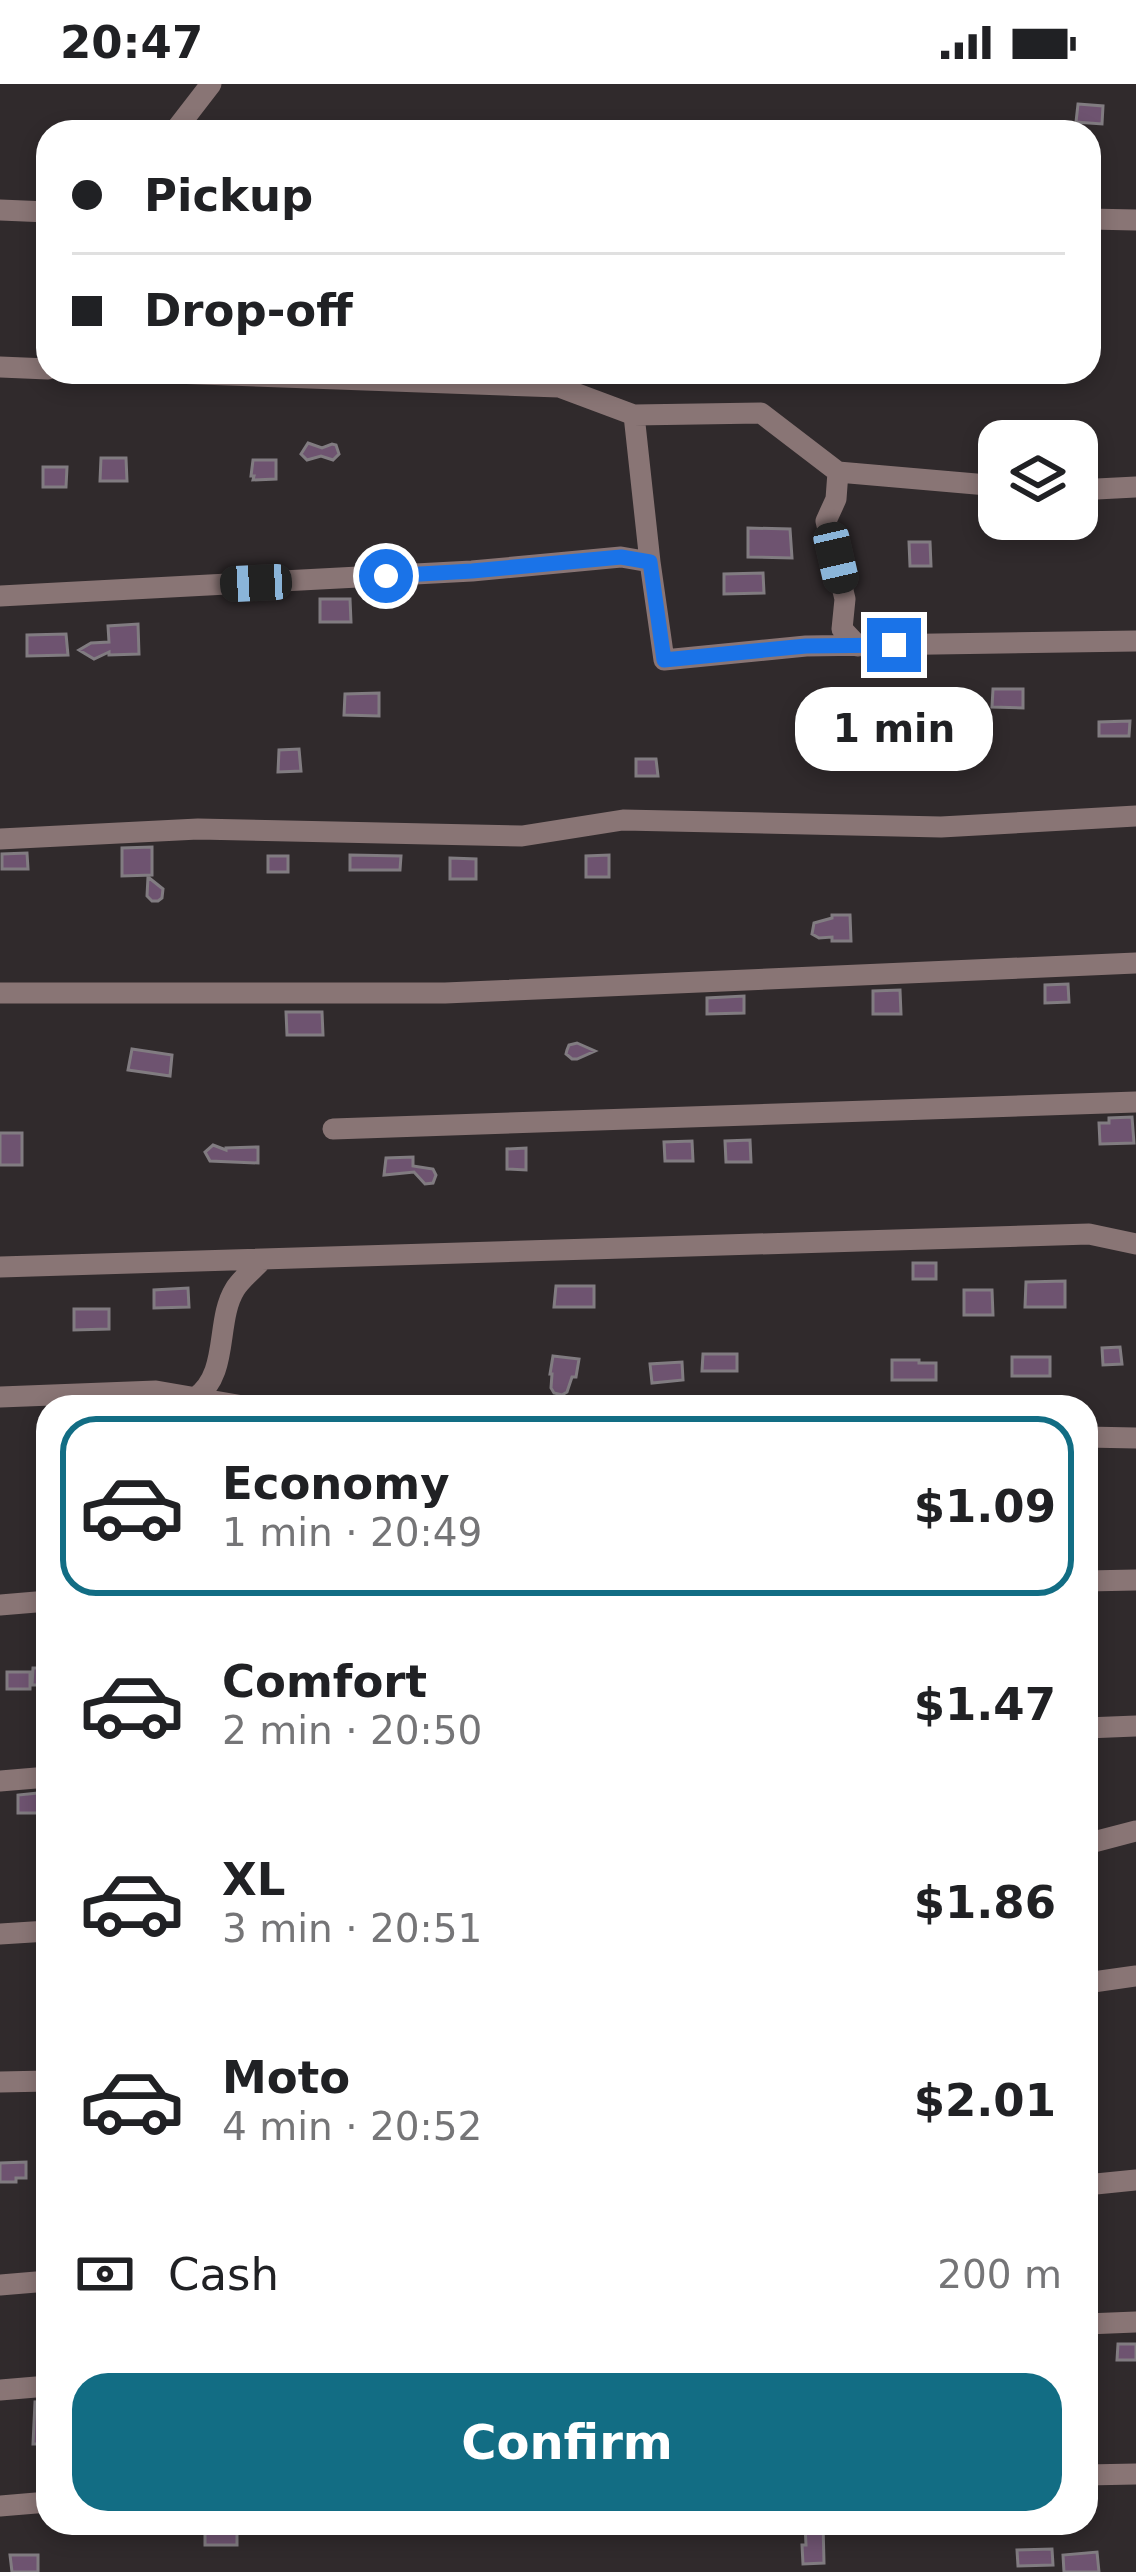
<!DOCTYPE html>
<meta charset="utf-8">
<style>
:root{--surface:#fff;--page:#f6f6f6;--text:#202124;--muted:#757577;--line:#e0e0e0;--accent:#126d84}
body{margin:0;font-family:"DejaVu Sans",sans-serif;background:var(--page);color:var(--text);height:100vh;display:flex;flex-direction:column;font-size:45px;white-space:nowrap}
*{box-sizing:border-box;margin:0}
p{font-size:39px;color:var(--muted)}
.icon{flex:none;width:66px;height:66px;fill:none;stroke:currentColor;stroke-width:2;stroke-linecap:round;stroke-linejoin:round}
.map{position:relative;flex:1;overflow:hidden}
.drawer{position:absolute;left:36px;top:1311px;width:1062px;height:1140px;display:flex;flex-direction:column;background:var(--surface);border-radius:36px;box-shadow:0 6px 18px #0003}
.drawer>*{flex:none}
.banner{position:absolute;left:36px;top:36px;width:1065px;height:264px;border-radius:36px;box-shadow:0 6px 18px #0003;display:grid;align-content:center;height:264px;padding:0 36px;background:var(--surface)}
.tools{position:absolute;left:978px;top:336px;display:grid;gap:24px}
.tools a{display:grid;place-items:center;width:120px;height:120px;border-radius:24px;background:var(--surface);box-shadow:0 6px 18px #0003;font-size:60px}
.end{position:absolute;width:54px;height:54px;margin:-27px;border:15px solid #1a73e8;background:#fff;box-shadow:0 0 0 6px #fff}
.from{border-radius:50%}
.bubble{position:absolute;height:84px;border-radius:36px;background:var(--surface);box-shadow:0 6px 18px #0003;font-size:39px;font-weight:700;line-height:84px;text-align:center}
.car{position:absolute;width:36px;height:72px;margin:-36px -18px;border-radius:15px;box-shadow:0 0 9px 3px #0007;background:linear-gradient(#222 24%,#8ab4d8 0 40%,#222 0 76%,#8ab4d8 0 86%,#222 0)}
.banner b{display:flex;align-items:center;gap:42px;height:114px;font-size:45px}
.banner b+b{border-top:3px solid var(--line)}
.banner i{width:30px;height:30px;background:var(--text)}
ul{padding:21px 0 0;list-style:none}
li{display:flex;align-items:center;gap:36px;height:180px;margin:0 24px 18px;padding:0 12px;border:6px solid transparent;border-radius:36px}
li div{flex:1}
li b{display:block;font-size:45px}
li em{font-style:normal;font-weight:700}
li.current{border-color:var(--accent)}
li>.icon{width:108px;height:108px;stroke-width:1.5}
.pay{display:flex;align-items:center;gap:30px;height:132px;padding:0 36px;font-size:45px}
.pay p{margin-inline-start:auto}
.action{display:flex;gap:24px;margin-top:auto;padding:24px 36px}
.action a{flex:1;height:138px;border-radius:36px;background:var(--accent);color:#fff;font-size:48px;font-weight:700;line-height:138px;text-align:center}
.status{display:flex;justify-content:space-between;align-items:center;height:84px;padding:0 60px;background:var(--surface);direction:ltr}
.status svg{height:33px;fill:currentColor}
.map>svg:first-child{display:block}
.building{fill:#6e5370;stroke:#817c81;stroke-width:3}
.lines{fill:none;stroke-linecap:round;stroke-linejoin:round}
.minor{stroke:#897575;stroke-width:21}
.route{stroke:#1a73e8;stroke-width:15}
</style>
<div class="status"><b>20:47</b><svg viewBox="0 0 49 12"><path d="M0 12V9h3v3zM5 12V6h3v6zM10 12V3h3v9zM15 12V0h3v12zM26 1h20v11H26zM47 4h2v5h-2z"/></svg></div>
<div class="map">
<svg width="1136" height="2488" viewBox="0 0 1136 2488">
<rect width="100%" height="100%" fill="#302a2c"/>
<path class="building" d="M 1078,20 L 1103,22 L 1102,40 L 1076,38 Z
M 308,359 L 322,364 L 332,360 L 336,361 L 339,370 L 333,376 L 321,372 L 307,376 L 301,370 Z
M 101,374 L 126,374 L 127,397 L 100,397 Z
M 253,376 L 276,376 L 276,395 L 253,396 L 254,392 L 251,392 Z
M 43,383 L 67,383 L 66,403 L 43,403 Z
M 748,444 L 790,445 L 792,474 L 748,473 Z
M 909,458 L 930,458 L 931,482 L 910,482 Z
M 763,489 L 764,509 L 724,510 L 724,490 Z
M 320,515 L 350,515 L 351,538 L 320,538 Z
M 138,540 L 139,570 L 109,571 L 109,568 L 94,575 L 79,566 L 91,559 L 109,558 L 108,542 Z
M 66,550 L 68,571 L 27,572 L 27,551 Z
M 993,605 L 1023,605 L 1023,624 L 992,623 Z
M 379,609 L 379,632 L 344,631 L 345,610 Z
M 914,630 L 932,630 L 932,653 L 914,653 Z
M 1130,637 L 1129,652 L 1099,652 L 1099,638 Z
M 299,665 L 301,687 L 278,688 L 279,666 Z
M 636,675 L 656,675 L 658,692 L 636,692 Z
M 152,763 L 152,791 L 122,792 L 122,764 Z
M 27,769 L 28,785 L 2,785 L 2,770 Z
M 350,771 L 401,772 L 400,786 L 350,786 Z
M 609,771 L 609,793 L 586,793 L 586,772 Z
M 268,772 L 288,772 L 288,788 L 268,788 Z
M 450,774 L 476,775 L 476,795 L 450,795 Z
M 148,793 L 163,805 L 162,814 L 158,817 L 152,817 L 147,812 Z
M 832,831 L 850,831 L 851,857 L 832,857 L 832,853 L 819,854 L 812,850 L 814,839 L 832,834 Z
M 1068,900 L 1069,918 L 1045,919 L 1045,901 Z
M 900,906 L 901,930 L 873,930 L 873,907 Z
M 744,912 L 744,929 L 707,930 L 707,914 Z
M 286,928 L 322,928 L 323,951 L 287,951 Z
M 577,959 L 595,967 L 577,975 L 572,975 L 566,970 L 567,966 L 569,961 Z
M 132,965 L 172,971 L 170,992 L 128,986 Z
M 1132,1033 L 1134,1059 L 1100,1060 L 1099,1039 L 1109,1039 L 1109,1034 Z
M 0,1049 L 22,1049 L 22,1081 L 0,1081 Z
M 750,1056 L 751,1078 L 726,1078 L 725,1057 Z
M 692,1057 L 693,1077 L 665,1077 L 664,1058 Z
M 213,1061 L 226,1066 L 226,1064 L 258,1063 L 258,1079 L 210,1077 L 205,1068 Z
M 526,1064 L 526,1086 L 507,1085 L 507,1065 Z
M 413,1073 L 413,1082 L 433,1085 L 436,1091 L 433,1099 L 425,1100 L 414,1088 L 384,1091 L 386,1074 Z
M 913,1179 L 936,1179 L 936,1195 L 913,1195 Z
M 1065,1197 L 1065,1223 L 1025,1223 L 1026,1198 Z
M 556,1202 L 594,1202 L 594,1223 L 554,1223 Z
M 188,1204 L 189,1223 L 154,1224 L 154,1206 Z
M 964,1206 L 992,1206 L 993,1231 L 964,1231 Z
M 74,1225 L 109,1225 L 109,1245 L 74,1246 Z
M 1120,1263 L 1122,1280 L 1103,1281 L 1102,1264 Z
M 703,1270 L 737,1270 L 737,1287 L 702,1287 Z
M 553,1272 L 579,1275 L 576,1293 L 572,1293 L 567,1308 L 562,1311 L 554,1309 L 551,1304 L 552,1290 L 550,1290 Z
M 1012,1273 L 1050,1273 L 1050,1292 L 1012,1292 Z
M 892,1276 L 919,1276 L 919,1279 L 936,1279 L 936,1296 L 892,1296 Z
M 682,1278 L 683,1296 L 652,1299 L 650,1280 Z
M 33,1584 L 48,1584 L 48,1601 L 32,1601 Z
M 7,1588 L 30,1588 L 30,1605 L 7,1605 Z
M 48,1708 L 48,1729 L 18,1729 L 18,1711 Z
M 26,2078 L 26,2094 L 16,2094 L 16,2098 L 0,2098 L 0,2079 Z
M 1118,2260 L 1136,2260 L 1136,2276 L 1117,2276 Z
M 48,2317 L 48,2360 L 33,2360 L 35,2318 Z
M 805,2439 L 823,2439 L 824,2479 L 803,2480 L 802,2461 L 806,2461 Z
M 205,2445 L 237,2445 L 237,2461 L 205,2461 Z
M 1052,2465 L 1053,2481 L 1018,2482 L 1017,2466 Z
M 1097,2468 L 1099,2488 L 1064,2488 L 1063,2471 Z
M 10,2471 L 38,2471 L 38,2488 L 12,2488 Z"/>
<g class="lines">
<path class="minor" d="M 174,48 L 211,0
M 0,126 L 48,128
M 1089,135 L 1136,136
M 0,283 L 48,285
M 145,288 L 559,303 L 634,331 L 761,329 L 838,388 L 999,402
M 634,331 L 650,478
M 838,388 L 836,415 L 826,437 L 845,515 L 842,545 L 858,562
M 1077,406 L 1136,403
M 0,512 L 472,487 L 621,473 L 650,478 L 664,576 L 806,562 L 1136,557
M 0,755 L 198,745 L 522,752 L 623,736 L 941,743 L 1136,732
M 0,909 L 445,909 L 1136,879
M 333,1045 L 1136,1018
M 0,1183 L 1089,1150 L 1136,1160
M 0,1313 L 156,1307 L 249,1323
M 195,1314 C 230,1290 215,1237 235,1205 C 241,1195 254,1185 262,1176
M 1086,1353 L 1136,1354
M 1086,1497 L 1136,1496
M 0,1521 L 48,1517
M 1086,1644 L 1136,1642
M 0,1697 L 48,1693
M 1086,1760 L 1136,1747
M 0,1850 L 48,1847
M 1086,1899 L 1136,1892
M 0,1998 L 48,1997
M 1086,2101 L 1136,2096
M 0,2201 L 48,2197
M 1086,2240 L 1136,2238
M 0,2306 L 48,2302
M 1086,2391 L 1136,2390
M 0,2422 L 48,2418"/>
</g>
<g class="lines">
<path class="route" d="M 386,492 L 472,487 L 621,473 L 650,478 L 664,576 L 806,562 L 894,561"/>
</g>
</svg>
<div class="tools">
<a><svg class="icon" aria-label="layers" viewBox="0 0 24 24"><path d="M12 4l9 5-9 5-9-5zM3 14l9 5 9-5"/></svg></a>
</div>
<i class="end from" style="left:386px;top:492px"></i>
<i class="end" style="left:894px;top:561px"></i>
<div class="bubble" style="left:795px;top:603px;width:198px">1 min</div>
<i class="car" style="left:836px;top:474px;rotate:167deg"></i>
<i class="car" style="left:256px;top:499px;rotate:267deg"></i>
<div class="banner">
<b><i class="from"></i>Pickup</b>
<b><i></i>Drop-off</b>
</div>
<section class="drawer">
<ul>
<li class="current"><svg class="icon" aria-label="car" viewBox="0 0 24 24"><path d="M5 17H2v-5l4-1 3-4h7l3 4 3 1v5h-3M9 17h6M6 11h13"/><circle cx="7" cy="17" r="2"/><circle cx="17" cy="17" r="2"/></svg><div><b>Economy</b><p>1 min · 20:49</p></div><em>$1.09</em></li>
<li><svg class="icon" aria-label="car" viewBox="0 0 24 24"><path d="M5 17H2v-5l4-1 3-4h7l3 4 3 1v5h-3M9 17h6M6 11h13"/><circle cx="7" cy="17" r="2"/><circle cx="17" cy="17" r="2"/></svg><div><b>Comfort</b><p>2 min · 20:50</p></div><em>$1.47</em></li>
<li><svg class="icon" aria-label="car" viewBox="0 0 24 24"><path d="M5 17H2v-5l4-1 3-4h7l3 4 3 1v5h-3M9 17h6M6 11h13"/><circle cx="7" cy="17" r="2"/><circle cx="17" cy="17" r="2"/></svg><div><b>XL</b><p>3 min · 20:51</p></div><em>$1.86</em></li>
<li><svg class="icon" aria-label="car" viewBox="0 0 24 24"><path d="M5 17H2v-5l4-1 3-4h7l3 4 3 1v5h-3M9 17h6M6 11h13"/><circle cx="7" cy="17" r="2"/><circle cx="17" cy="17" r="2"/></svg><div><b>Moto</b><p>4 min · 20:52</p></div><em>$2.01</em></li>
</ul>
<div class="pay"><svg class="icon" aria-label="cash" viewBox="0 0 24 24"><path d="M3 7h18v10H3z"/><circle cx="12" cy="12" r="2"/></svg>Cash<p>200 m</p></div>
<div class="action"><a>Confirm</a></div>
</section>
</div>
